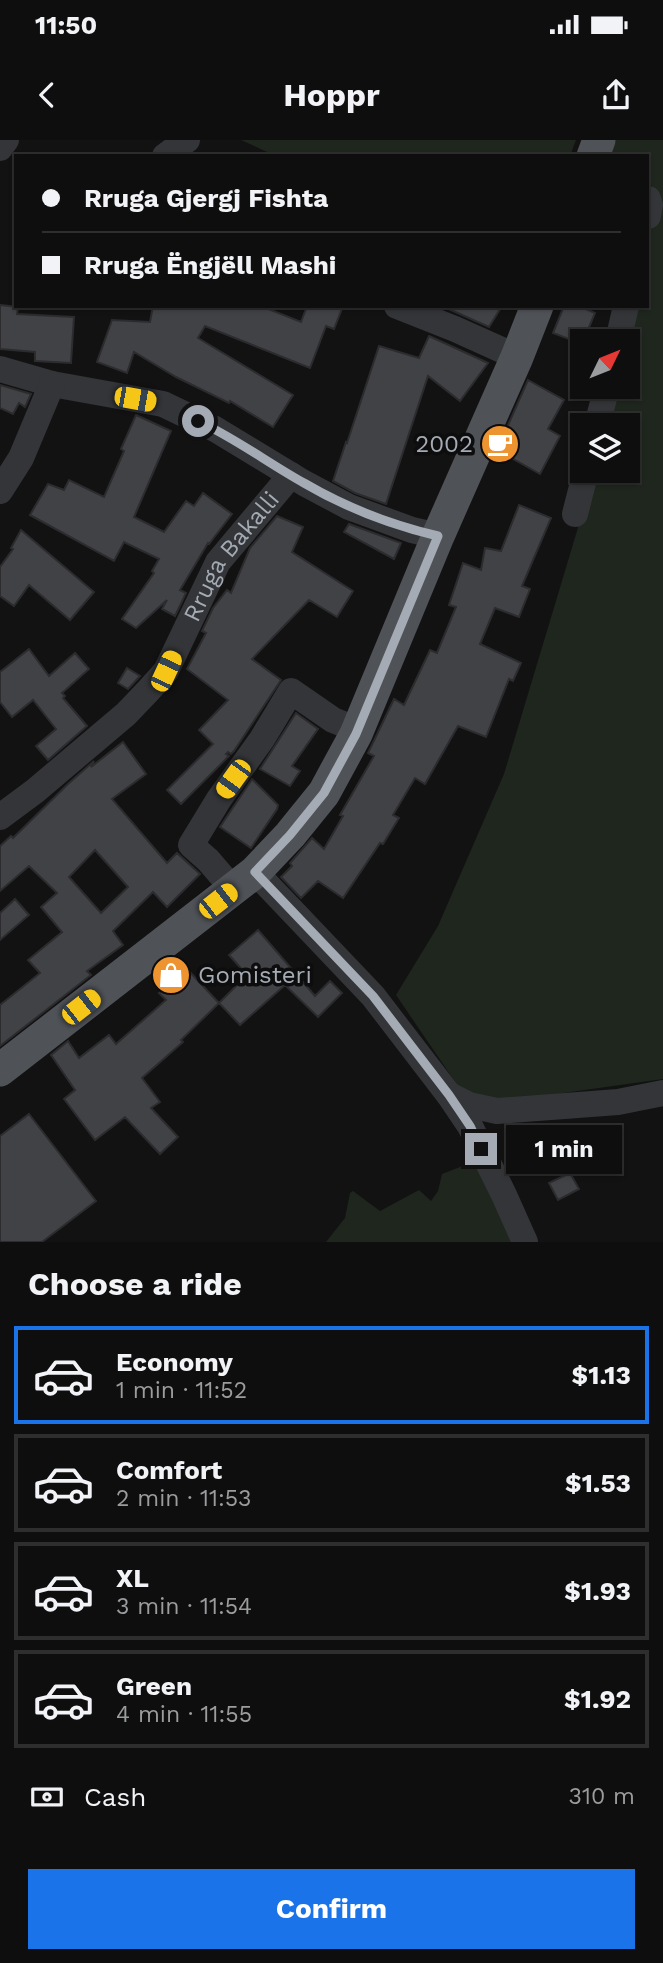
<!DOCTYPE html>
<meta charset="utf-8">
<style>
:root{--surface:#0e0e0e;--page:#171717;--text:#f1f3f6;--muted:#9b9c9e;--line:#2e2e2e;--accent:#1a73e8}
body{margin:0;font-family:"Work Sans",sans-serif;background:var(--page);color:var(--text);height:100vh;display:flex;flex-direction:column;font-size:26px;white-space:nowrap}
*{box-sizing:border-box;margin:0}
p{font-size:23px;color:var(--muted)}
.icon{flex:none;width:38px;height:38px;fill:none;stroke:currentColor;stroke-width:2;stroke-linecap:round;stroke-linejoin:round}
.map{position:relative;height:1102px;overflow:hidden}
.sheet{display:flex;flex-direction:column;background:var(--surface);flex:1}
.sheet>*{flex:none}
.guide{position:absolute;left:14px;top:14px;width:635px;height:154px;border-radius:0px;box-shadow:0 2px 5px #0004,0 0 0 2px var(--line);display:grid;align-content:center;height:154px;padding:0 28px;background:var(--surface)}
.needle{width:46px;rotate:47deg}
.controls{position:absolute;left:570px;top:189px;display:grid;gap:14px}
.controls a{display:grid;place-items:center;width:70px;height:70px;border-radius:0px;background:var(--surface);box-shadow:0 2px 5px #0004,0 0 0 2px var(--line);font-size:35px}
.end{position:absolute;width:32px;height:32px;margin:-16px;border:9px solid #a4abb4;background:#111;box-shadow:0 0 0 4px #111}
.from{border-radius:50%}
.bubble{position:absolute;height:49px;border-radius:0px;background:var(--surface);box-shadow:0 2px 5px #0004,0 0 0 2px var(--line);font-size:23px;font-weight:700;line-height:49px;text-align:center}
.car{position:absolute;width:21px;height:42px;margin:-21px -10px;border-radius:9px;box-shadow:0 0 5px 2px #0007;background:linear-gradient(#f5c518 24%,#345 0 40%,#f5c518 0 76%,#345 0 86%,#f5c518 0)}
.guide b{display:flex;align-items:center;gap:24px;height:66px;font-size:26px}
.guide b+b{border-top:2px solid var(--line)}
.guide i{width:18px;height:18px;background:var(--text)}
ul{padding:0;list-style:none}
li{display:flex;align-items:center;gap:21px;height:98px;margin:0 14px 10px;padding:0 14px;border:4px solid var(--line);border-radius:0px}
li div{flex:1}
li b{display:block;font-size:26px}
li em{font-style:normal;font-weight:700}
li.active{border-color:var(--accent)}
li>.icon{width:63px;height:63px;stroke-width:1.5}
h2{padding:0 28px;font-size:32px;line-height:84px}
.pay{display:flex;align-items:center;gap:18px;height:77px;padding:0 28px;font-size:26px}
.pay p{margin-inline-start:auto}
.primary-button{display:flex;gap:14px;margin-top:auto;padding:14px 28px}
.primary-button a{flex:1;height:80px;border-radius:0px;background:var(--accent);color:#fff;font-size:28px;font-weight:700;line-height:80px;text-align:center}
.status{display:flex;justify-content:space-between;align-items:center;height:49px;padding:0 35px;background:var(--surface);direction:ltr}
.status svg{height:19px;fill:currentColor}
header{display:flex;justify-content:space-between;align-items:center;height:91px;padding:0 28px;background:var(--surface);font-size:32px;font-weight:700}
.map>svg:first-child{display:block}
.green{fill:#1e261e}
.building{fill:#414246;stroke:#2c2c2f;stroke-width:2;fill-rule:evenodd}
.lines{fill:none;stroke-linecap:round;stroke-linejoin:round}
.minor{stroke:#333538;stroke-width:26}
.major{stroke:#4f5257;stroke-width:33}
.route{stroke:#a4abb4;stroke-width:9}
.labels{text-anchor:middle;stroke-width:7;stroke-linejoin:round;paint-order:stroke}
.poi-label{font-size:24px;fill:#a4abb4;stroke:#0d0d0e;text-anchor:end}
.street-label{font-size:24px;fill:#a4abb4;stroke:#0d0d0e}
</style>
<div class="status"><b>11:50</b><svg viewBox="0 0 49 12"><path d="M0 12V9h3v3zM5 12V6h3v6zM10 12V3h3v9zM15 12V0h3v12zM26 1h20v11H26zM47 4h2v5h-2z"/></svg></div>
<header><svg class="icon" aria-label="back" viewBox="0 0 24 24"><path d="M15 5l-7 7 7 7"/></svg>Hoppr<svg class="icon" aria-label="share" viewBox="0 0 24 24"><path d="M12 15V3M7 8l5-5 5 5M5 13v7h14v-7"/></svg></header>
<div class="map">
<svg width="663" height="1102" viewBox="0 0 663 1102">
<rect width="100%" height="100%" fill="#121213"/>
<path class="green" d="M 241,0 L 576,0 L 570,16 L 276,16 Z
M 611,0 L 663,0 L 663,939 L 506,961 L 462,952 L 396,855 L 438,786 L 504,634 L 595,331 L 628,331 L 628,285 L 605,285 L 613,247 L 628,247 L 628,201 L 634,166 L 648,166 L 648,105 L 655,70 L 653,49 L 648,38 L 648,16 L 605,16 Z
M 478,1020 L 516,1102 L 326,1102 L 345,1078 L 350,1053 L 353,1051 L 380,1071 L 419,1050 L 431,1061 L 438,1051 L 442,1034 Z"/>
<path class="building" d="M 0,165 L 18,167 L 17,174 L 74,177 L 71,223 L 35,221 L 35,212 L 0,209 Z
M 153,166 L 261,166 L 301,182 L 307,166 L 343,166 L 334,189 L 326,186 L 310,228 L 205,186 L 198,198 L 293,255 L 273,287 L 230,261 L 229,263 L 176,237 L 134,212 L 127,233 L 97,222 L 112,180 L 150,182 Z
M 442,166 L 502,166 L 489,187 Z
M 564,166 L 579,166 L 595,173 L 582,204 L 553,193 Z
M 429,196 L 488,223 L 460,261 L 428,236 L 386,364 L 355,353 L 333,341 L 346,302 L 347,303 L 379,206 L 419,218 Z
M 528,240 L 564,260 L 548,289 L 560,296 L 540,334 L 497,310 Z
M 0,245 L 31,254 L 25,267 L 19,263 L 13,274 L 0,268 Z
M 136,275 L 171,291 L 134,377 L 164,392 L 186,361 L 194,366 L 203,353 L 232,374 L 209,404 L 208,403 L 180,450 L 186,453 L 175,476 L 162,469 L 167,460 L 136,488 L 122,479 L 154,433 L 152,431 L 159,419 L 124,402 L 114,421 L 30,375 L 48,344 L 64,350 L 69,340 L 104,357 L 124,311 L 121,309 Z
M 519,365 L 551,378 L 522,446 L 530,449 L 519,477 L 495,468 L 480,504 L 521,523 L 513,541 L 509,539 L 486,597 L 458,586 L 425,644 L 415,638 L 393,675 L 399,678 L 383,704 L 380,703 L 343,758 L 318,741 L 301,758 L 281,737 L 292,726 L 290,723 L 312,698 L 324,709 L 343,676 L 340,675 L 374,616 L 368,613 L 394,559 L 404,565 L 430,510 L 437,513 L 456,467 L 449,465 L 463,423 L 481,430 L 485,408 L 501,411 Z
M 277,376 L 303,387 L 292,412 L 353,451 L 337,477 L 309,460 L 252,519 L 281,540 L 234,611 L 231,614 L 228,612 L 226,614 L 229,616 L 181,664 L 167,650 L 213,604 L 199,590 L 228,560 L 187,529 L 206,493 L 202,491 L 213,468 L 227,450 L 231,453 L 250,408 Z
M 349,384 L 401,403 L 394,419 L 344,392 Z
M 21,390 L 94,452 L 70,480 L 29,445 L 14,466 L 0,456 L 0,427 L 13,409 L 11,408 Z
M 29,509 L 49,536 L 75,513 L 89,529 L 62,553 L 65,556 L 63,558 L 87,586 L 48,620 L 36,606 L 56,589 L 33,560 L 12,577 L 0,562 L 0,532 Z
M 127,528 L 140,536 L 128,549 L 118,543 Z
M 296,573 L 318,589 L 292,626 L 300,631 L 290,646 L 260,629 Z
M 123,602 L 146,634 L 112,659 L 167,723 L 177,713 L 200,734 L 167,767 L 153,752 L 113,791 L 123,805 L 87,831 L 91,835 L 0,906 L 0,865 L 40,833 L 28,820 L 62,792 L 41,767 L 57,753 L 29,726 L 0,751 L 0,706 L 11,696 L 13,698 L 68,644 L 94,621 L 91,627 ZM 95,710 L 128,747 L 101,773 L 69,737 Z
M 252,639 L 278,665 L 277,669 L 251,708 L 220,687 Z
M 15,759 L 29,775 L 0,800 L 0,773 Z
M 258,790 L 315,856 L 330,841 L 342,853 L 318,877 L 285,845 L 240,885 L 219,863 L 247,835 L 229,815 Z
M 186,828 L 219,863 L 181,900 L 183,902 L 142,938 L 160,962 L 151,968 L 178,997 L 160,1014 L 125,977 L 95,1000 L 64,959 L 75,950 L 51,915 L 68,901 L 79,918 L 109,895 L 116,904 L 166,860 L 159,853 Z
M 29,974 L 96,1061 L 42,1102 L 0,1102 L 0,996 Z
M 570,1033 L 579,1049 L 558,1060 L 549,1043 Z"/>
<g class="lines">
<g class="minor">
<path d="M 0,8 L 6,0"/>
<path d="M 165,16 L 187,0"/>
<path d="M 648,59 L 650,65 L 648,76"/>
<path d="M 397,166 L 455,189 L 517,217"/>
<path d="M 618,201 L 626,166"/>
<path d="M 0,229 L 52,244 L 163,264 L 215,289 L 304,343 L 349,367 L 412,390 L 438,396"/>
<path d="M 597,285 L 607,247"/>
<path d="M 0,351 L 21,318 L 52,244"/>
<path d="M 575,374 L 586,331"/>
<path id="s1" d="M 0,677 L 35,651 L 126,574 L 148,551 L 166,531 L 218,422 L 291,335"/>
<path d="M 255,732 L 373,856 L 449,955 L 470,986 L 504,1055 L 525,1102"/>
<path d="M 233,749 L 208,720 L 191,705 L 219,659 L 262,599 L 291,551 L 333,580 L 358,590"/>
<path d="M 449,955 L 469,965 L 497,971 L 618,962 L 663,953"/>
</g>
<path class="major" d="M 593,16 L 599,0
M 0,930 L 255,732 L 290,695 L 324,653 L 356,594 L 438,396 L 517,217 L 537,166"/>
</g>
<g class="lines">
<path class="route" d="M 198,281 C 235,298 268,323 304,343 C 345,367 391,385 438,396 L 356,594 L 324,653 L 290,695 L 255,732 L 373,856 L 449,955 L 470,986 L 481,1009"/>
</g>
<defs>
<symbol id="cafe-disc" viewBox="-11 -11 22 22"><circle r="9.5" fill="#ed9330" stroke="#0d0d0e"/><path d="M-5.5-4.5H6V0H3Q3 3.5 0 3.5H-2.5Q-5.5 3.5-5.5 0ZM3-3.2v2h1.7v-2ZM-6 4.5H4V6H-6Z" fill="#fff"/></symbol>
<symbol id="shop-disc" viewBox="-11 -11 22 22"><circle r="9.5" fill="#ed9330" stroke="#0d0d0e"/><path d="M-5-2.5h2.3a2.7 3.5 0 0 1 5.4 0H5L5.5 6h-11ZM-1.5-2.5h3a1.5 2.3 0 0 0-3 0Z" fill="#fff"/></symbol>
</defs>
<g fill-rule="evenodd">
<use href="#cafe-disc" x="478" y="282" width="44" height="44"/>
<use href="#shop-disc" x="149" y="813" width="44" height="44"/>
</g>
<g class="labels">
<g class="poi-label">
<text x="473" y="312">2002</text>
<text x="198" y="843" text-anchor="start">Gomisteri</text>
</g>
<g class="street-label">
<text dy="8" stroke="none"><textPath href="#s1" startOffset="354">Rruga Bakalli</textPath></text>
</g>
</g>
</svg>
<div class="controls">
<a><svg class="needle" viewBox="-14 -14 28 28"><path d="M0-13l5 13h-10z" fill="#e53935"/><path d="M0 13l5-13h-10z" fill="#9b9c9e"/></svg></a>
<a><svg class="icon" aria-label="layers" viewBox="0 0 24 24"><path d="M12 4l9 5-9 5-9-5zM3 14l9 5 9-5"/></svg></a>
</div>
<i class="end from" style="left:198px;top:281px"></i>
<i class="end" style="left:481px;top:1009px"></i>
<div class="bubble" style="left:506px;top:985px;width:116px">1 min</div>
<i class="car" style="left:135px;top:259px;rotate:100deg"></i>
<i class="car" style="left:166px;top:531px;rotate:25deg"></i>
<i class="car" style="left:233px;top:639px;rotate:216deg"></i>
<i class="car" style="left:218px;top:761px;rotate:52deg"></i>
<i class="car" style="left:81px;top:867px;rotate:52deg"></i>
<div class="guide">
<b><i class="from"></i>Rruga Gjergj Fishta</b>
<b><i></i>Rruga Ëngjëll Mashi</b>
</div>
</div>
<section class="sheet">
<h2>Choose a ride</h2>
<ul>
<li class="active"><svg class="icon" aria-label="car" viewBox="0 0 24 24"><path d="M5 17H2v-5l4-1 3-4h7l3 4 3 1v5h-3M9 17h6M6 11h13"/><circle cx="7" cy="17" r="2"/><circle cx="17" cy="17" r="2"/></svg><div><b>Economy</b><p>1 min · 11:52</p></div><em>$1.13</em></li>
<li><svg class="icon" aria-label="car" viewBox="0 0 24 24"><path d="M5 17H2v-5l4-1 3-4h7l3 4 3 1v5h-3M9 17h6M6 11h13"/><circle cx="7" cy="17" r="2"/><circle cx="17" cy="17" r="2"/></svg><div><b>Comfort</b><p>2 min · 11:53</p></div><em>$1.53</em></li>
<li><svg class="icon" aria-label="car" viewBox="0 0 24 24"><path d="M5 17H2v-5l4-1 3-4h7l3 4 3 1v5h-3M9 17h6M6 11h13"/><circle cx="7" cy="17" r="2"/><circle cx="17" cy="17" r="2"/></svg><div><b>XL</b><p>3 min · 11:54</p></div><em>$1.93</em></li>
<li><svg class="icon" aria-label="car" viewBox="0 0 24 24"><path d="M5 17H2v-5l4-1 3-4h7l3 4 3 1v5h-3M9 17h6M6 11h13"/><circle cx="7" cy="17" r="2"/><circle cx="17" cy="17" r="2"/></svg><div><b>Green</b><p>4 min · 11:55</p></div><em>$1.92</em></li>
</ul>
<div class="pay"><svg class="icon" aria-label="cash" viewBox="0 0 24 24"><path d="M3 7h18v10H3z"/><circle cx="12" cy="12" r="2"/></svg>Cash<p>310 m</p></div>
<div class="primary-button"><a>Confirm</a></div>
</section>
